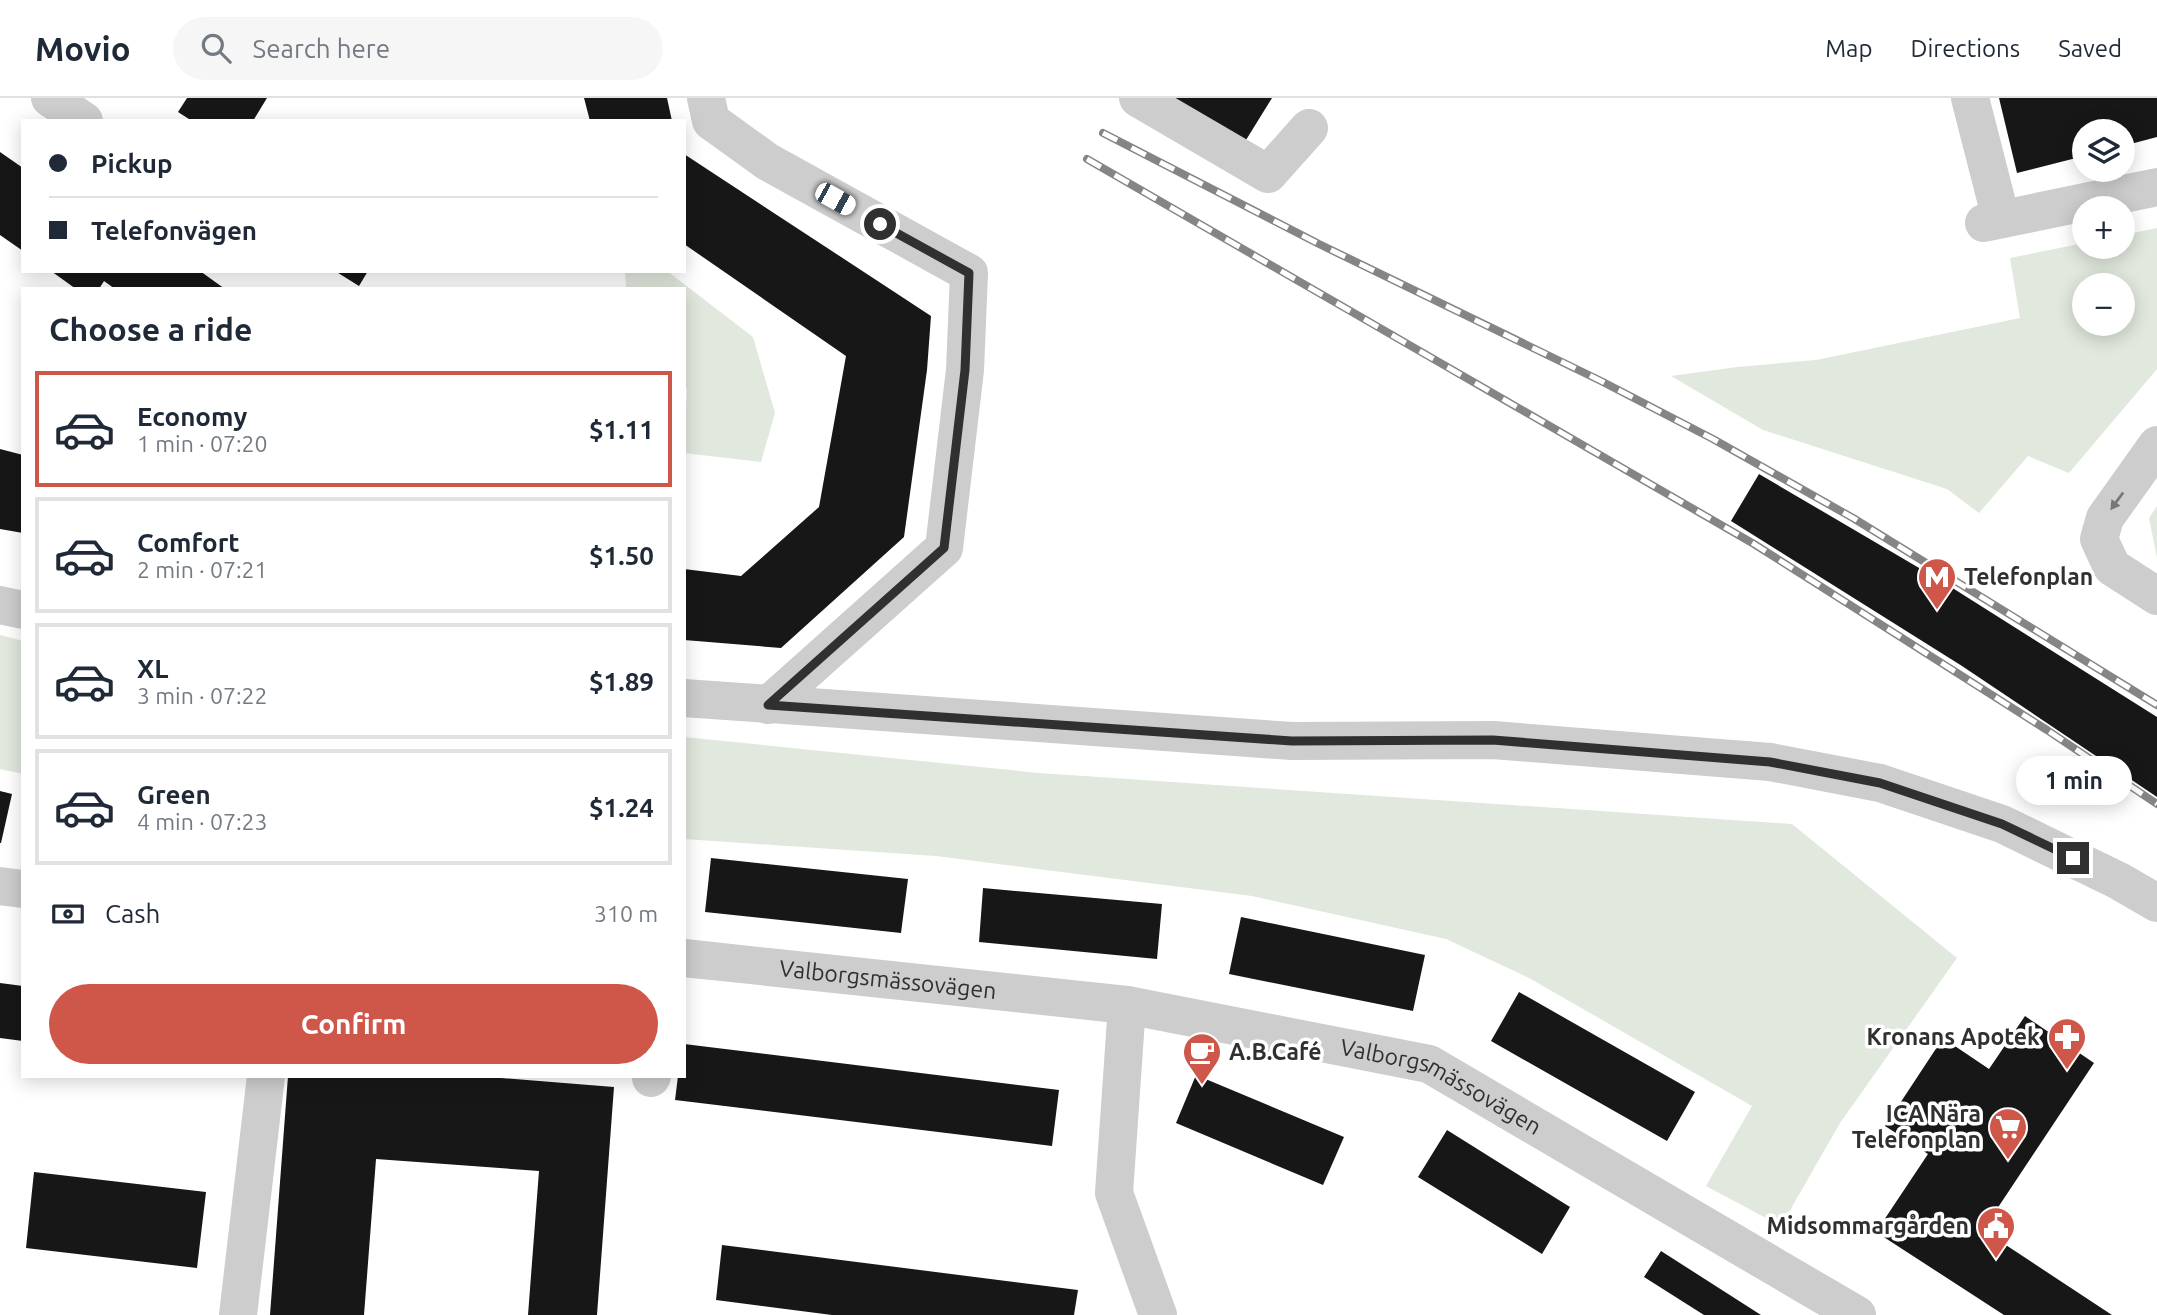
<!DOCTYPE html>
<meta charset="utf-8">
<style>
:root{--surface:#fff;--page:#f6f6f7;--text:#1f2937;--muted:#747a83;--line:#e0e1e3;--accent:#cf574a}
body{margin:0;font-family:Ubuntu,sans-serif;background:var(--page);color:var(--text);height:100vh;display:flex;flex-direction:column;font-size:26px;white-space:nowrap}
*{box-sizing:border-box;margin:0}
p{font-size:23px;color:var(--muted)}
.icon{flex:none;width:38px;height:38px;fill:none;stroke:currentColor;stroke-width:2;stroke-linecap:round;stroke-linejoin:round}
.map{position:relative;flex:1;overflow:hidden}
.sheet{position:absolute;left:21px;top:189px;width:665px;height:791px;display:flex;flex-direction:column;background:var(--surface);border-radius:0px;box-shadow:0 4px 18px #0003}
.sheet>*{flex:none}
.top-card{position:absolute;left:21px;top:21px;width:665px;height:154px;border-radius:0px;box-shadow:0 4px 18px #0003;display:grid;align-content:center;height:154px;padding:0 28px;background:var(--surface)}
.tools{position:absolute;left:2072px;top:21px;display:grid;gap:14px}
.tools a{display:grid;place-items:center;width:63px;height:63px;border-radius:50%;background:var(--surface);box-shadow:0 4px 18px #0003;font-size:35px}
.end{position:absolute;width:32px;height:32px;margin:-16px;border:9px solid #303030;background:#fff;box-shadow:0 0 0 4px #fff}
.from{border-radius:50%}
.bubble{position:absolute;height:49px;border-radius:24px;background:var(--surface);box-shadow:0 4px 18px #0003;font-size:23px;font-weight:700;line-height:49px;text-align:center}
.car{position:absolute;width:21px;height:42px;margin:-21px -10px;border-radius:9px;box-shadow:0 0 5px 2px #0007;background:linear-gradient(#fff 24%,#345 0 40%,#fff 0 76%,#345 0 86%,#fff 0)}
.top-card b{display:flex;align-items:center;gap:24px;height:66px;font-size:26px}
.top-card b+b{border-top:2px solid var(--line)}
.top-card i{width:18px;height:18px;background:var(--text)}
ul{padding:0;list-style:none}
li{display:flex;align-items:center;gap:21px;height:116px;margin:0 14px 10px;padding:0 14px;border:4px solid var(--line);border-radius:0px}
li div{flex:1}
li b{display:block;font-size:26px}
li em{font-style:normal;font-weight:700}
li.selected{border-color:var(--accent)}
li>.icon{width:63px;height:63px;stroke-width:1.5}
h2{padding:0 28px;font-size:32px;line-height:84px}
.pay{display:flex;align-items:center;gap:18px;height:77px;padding:0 28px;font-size:26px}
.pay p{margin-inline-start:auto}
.cta{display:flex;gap:14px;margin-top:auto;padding:14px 28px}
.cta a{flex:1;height:80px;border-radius:42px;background:var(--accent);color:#fff;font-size:28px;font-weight:700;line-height:80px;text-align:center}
header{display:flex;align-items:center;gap:42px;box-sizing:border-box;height:98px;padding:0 35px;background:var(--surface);border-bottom:2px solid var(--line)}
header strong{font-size:33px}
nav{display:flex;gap:38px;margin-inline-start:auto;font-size:24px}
.search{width:490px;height:63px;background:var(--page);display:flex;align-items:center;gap:18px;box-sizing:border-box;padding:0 24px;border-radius:38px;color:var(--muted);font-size:26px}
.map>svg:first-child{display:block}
.green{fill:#e1e8dd;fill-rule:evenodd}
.building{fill:#171717}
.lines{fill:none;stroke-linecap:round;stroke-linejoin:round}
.minor{stroke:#cdcdcd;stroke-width:38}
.rail-casing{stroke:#858585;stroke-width:8}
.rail{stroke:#fff;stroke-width:5;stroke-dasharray:16;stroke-linecap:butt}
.oneway{fill:#777}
.route{stroke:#303030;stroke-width:9}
.labels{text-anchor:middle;stroke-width:7;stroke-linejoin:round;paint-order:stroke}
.poi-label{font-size:23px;font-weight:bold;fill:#303030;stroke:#fff;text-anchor:end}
.street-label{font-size:23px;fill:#303030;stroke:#fff}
</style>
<header>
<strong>Movio</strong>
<div class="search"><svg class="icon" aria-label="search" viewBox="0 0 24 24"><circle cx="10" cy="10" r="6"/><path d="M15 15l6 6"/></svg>Search here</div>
<nav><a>Map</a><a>Directions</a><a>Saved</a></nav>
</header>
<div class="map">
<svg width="2157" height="1217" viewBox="0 0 2157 1217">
<rect width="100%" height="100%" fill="#fff"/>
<path class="green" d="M 2157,130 L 2157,271 L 2069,375 L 2028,358 L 1979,415 L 1947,391 L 1763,332 L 1671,278 L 1737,269 L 1816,262 L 2020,220 L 2010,160 L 2084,145 L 2084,149 L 2123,149 L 2123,137 ZM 2084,187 L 2123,187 L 2123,226 L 2084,226 Z
M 625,173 L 667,173 L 753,239 L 775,315 L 761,364 L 684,355 L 687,291 L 684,289 L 684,191 L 626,191 Z
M 2157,408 L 2157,460 L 2149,420 Z
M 0,537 L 23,543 L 23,676 L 0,671 Z
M 684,639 L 1039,675 L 1792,726 L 1957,860 L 1840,1025 L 1781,1128 L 1706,1088 L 1752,1008 L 1529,880 L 1446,841 L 1252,798 L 936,758 L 684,741 Z"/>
<path class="building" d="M 187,0 L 267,0 L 253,23 L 192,23 L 178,14 Z
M 584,0 L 667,0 L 672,23 L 590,23 Z
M 1160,0 L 1272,0 L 1241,50 Z
M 1999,0 L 2157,0 L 2157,39 L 2123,48 L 2123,33 L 2084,33 L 2084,58 L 2017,75 Z
M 0,54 L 23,70 L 23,153 L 0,137 Z
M 684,56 L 931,218 L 927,272 L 904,439 L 781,550 L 684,542 L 684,471 L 741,478 L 819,409 L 846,258 L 684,146 Z
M 51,173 L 200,173 L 225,191 L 115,191 L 104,183 L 99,191 L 76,191 Z
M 335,173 L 368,173 L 359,188 Z
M 0,351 L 23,357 L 23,435 L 0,431 Z
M 1759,376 L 1943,484 L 2157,619 L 2157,699 L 1962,568 L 1731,423 Z
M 0,693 L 12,696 L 1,745 L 0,745 Z
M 711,760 L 908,781 L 901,835 L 705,814 Z
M 983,790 L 1162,806 L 1157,861 L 979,844 Z
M 1241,819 L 1425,857 L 1413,913 L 1229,876 Z
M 0,885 L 23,888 L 23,943 L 0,940 Z
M 1519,894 L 1695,994 L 1667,1043 L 1491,943 Z
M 2025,918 L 2094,965 L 1983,1132 L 2112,1217 L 2004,1217 L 1876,1134 L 1928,1056 L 1885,1028 L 1943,940 L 1989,971 Z
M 684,946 L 1059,992 L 1052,1048 L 675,1002 L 678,978 L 684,978 Z
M 1196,977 L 1344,1039 L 1323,1087 L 1176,1025 Z
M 288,978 L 475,978 L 614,989 L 597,1217 L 528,1217 L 539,1073 L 376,1061 L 364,1217 L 270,1217 Z
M 1447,1032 L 1570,1109 L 1542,1156 L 1418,1079 Z
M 34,1074 L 206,1094 L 197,1170 L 26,1150 Z
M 722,1147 L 1078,1192 L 1074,1217 L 832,1217 L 716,1202 Z
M 1661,1153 L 1761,1217 L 1704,1217 L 1644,1179 Z"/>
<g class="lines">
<g class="minor">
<path d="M 50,0 L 84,23"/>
<path d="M 706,0 L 711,23 L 768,64 L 969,175 L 965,272 L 944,450 L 768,607"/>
<path d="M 1138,0 L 1268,76 L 1309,30"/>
<path d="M 1970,0 L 2001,121"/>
<path d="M 1984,125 L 2157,89"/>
<path d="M 2157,347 L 2105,420 L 2099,441 L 2112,469 L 2157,498"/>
<path d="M 0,507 L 23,512"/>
<path d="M 684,600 L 1292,643 L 1493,642 L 1770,664 L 1880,685 L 2002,726 L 2119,783 L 2157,805"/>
<path d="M 0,788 L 23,791"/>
<path id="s1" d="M 684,860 L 1127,907 L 1429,966 L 1857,1217"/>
<path d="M 1127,907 L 1114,1095 L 1158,1217"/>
<path d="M 651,980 L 652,978"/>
<path d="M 238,1217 L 266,978"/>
</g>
<defs>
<path id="rail" d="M 1103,35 L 1319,146 L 1601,283 L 1713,341 L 1853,420 L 2157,607
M 1087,61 L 1754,446 L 2047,632 L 2157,706"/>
</defs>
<use href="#rail" class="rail-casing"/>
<use href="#rail" class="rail"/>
</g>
<defs><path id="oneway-solid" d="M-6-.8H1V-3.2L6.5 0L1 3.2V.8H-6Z" transform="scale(1.75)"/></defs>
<use class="oneway" href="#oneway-solid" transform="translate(2117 403) rotate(126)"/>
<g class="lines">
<path class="route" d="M 880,126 L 969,175 L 965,272 L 944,450 L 768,607 L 1292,643 L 1493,642 L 1770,664 L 1880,685 L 2002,726 L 2073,760"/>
</g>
<defs>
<symbol id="metro-pin" viewBox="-11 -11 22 30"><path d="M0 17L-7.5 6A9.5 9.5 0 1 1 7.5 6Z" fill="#cf574a" stroke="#fff"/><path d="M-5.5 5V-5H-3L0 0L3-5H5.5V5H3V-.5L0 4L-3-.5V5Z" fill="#fff"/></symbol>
<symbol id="pharmacy-pin" viewBox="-11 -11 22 30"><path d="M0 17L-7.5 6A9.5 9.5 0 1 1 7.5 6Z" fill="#cf574a" stroke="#fff"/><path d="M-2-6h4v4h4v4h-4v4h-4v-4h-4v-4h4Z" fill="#fff"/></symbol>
<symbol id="cafe-pin" viewBox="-11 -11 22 30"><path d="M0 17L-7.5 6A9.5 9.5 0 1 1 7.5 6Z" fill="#cf574a" stroke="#fff"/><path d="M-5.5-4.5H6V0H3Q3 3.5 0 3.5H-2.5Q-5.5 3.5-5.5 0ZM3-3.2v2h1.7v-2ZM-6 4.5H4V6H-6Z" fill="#fff"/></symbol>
<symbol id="supermarket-pin" viewBox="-11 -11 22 30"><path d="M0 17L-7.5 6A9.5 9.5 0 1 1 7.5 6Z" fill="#cf574a" stroke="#fff"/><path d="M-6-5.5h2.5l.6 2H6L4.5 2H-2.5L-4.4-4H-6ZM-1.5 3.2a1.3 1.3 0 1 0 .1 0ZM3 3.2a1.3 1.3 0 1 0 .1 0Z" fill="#fff"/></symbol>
<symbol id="civic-pin" viewBox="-11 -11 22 30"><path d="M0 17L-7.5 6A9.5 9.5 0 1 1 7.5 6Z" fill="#cf574a" stroke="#fff"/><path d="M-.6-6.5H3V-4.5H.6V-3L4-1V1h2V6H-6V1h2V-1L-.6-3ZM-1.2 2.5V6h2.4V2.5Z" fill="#fff"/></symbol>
</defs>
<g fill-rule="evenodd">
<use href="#metro-pin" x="1915" y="457" width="44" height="60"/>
<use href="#pharmacy-pin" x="2045" y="917" width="44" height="60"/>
<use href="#cafe-pin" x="1180" y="932" width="44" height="60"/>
<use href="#supermarket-pin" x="1986" y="1007" width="44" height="60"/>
<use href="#civic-pin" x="1974" y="1106" width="44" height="60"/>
</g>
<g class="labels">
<g class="poi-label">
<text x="1964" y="487" text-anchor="start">Telefonplan</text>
<text x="2040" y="947">Kronans Apotek</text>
<text x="1229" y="962" text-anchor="start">A.B.Café</text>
<text x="1981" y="1024">ICA Nära<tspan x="1981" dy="26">Telefonplan</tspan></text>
<text x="1969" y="1136">Midsommargården</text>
</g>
<g class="street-label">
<text dy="8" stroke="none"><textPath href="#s1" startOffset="205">Valborgsmässovägen</textPath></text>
<text dy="8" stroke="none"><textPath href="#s1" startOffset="772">Valborgsmässovägen</textPath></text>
</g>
</g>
</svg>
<div class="tools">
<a><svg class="icon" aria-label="layers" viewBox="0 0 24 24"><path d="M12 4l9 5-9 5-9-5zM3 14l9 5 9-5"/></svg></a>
<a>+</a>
<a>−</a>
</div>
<i class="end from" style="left:880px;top:126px"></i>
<i class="end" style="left:2073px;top:760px"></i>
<div class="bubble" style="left:2016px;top:658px;width:116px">1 min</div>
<i class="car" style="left:835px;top:101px;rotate:119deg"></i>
<div class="top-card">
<b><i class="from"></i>Pickup</b>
<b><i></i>Telefonvägen</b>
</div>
<section class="sheet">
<h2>Choose a ride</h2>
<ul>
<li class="selected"><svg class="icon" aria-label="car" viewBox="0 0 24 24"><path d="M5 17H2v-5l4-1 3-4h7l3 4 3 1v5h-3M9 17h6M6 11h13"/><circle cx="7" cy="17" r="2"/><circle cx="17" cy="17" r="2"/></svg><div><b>Economy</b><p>1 min · 07:20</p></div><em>$1.11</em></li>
<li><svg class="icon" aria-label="car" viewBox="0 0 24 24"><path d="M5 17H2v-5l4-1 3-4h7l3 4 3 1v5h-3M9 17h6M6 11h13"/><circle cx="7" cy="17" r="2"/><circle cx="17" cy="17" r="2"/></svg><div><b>Comfort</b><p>2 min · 07:21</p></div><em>$1.50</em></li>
<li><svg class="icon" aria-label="car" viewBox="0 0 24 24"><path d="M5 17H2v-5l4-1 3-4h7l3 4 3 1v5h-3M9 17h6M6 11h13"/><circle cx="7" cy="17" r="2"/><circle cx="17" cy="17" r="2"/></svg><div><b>XL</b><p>3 min · 07:22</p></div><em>$1.89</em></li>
<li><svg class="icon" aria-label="car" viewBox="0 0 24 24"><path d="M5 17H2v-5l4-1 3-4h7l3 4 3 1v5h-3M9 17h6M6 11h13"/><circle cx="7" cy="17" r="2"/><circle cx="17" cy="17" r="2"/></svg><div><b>Green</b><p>4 min · 07:23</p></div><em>$1.24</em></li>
</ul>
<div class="pay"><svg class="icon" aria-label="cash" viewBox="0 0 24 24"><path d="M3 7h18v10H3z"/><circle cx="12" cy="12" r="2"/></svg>Cash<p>310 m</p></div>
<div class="cta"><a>Confirm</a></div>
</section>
</div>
